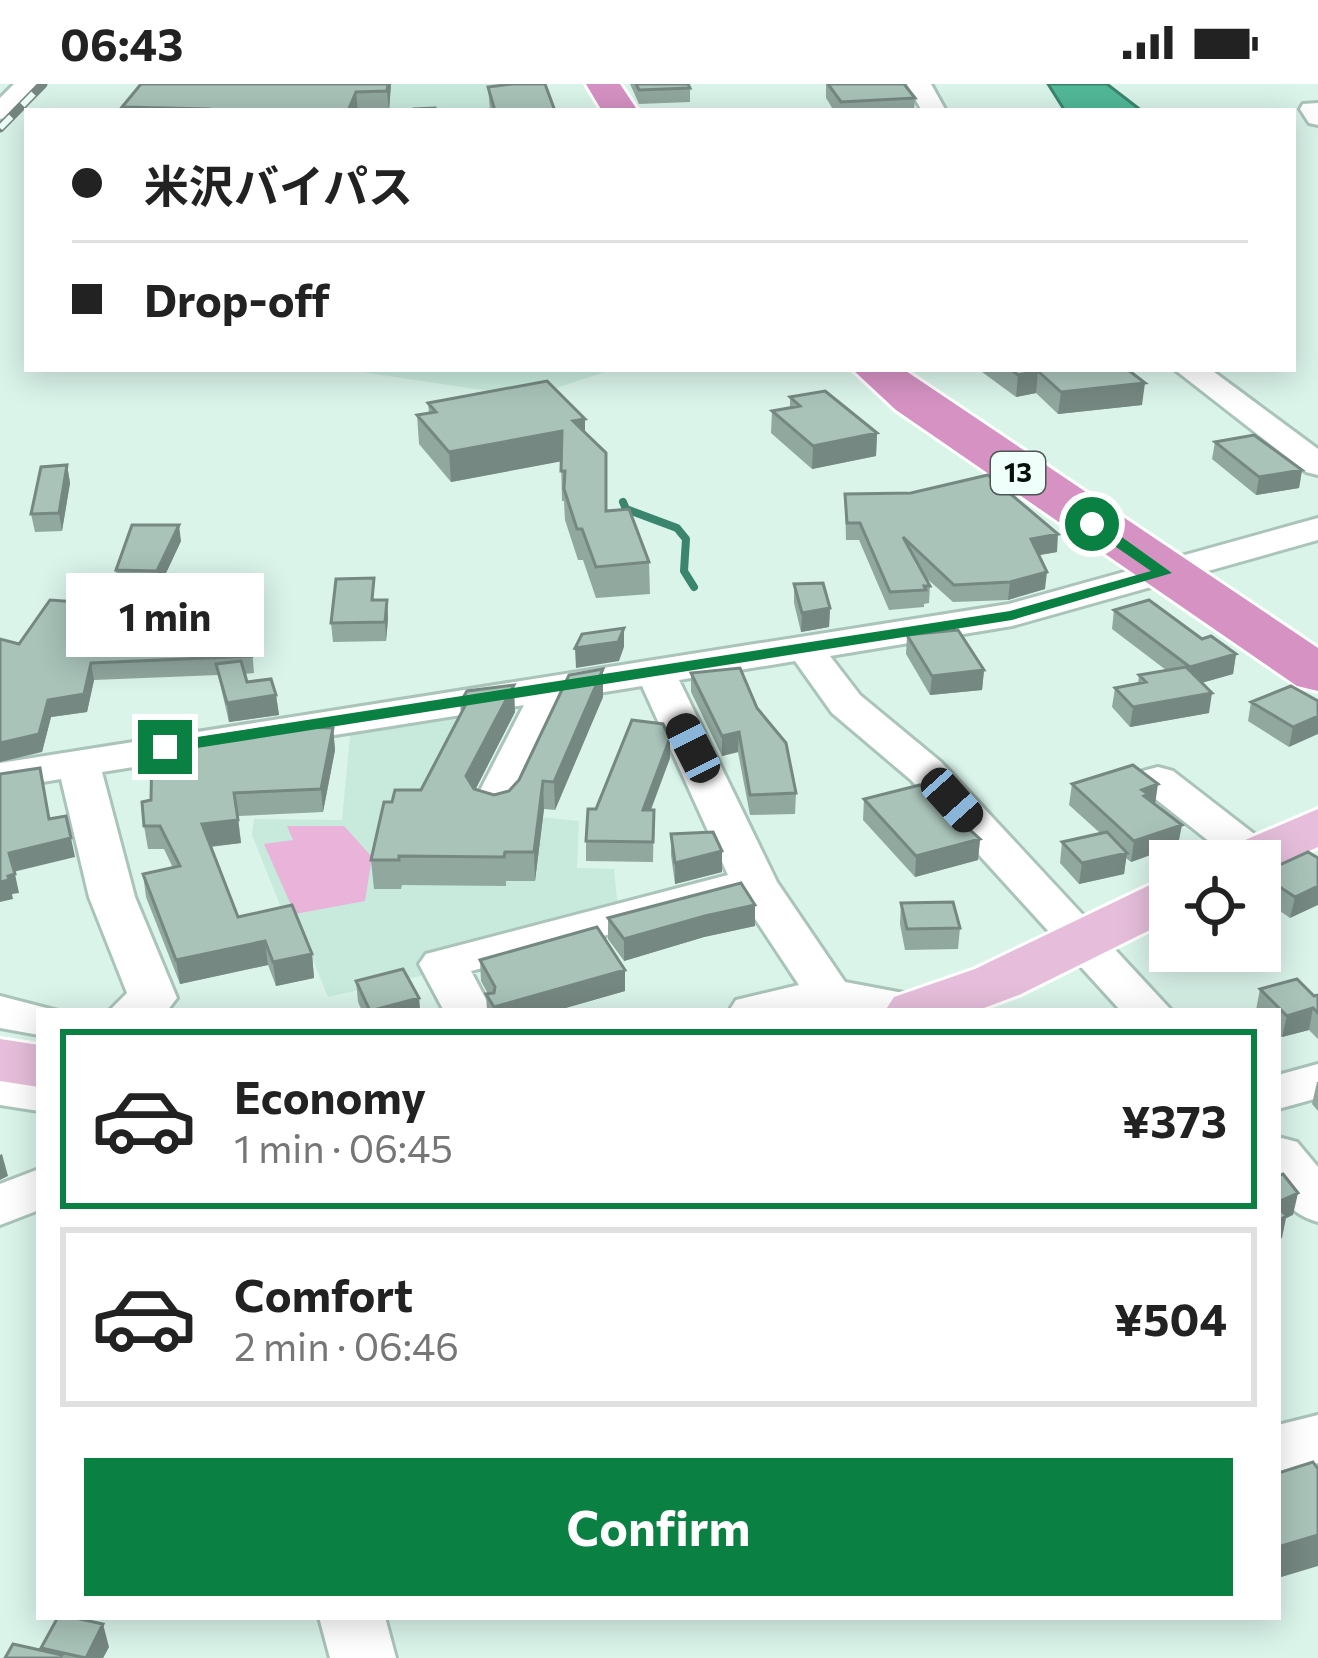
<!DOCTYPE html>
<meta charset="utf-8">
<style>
:root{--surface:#fff;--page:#f6f6f6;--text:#222;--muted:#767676;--line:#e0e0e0;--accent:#0b8043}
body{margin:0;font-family:Commissioner,"Noto Sans JP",sans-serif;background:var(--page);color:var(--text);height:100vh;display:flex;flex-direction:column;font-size:45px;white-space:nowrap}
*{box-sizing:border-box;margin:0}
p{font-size:39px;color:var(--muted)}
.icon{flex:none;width:66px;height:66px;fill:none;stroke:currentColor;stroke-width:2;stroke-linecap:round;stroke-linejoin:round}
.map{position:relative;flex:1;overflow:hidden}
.details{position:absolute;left:36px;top:924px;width:1245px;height:612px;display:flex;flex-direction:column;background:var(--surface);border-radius:0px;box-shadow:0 6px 30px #0003}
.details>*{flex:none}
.hud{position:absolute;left:24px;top:24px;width:1272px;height:264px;border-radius:0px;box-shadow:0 6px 30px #0003;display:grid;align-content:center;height:264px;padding:0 48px;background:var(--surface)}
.controls{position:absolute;left:1149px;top:756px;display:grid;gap:24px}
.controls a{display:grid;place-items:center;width:132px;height:132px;border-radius:0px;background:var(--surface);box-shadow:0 6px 30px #0003;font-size:60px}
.end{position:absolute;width:54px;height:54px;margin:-27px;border:15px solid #0b8043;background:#fff;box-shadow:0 0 0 6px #fff}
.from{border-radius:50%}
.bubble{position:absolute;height:84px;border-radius:0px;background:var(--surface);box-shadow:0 6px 30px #0003;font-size:39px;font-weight:700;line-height:84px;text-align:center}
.car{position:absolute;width:36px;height:72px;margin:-36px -18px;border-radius:15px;box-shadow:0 0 9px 3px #0007;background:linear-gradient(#222 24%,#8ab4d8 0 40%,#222 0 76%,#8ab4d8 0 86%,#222 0)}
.hud b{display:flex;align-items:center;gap:42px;height:114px;font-size:45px}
.hud b+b{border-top:3px solid var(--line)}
.hud i{width:30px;height:30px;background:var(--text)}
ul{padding:21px 0 0;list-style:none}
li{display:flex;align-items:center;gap:36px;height:180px;margin:0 24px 18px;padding:0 24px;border:6px solid var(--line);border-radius:0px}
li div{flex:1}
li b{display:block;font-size:45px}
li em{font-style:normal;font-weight:700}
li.on{border-color:var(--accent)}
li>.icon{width:108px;height:108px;stroke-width:1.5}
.primary-button{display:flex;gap:24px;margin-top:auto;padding:24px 48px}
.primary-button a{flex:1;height:138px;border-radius:0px;background:var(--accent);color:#fff;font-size:48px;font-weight:700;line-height:138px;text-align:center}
.status{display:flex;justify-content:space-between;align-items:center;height:84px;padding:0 60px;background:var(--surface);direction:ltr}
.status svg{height:33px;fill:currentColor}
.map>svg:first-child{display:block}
.built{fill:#c7eadc}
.green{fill:#eab3da}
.water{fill:#51b898;stroke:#3b856e;stroke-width:3}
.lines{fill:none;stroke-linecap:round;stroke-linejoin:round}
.stream{stroke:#3b856e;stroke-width:8}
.minor-casing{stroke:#aac4ba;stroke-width:6}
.major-casing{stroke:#fff;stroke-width:6}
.highway-casing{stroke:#fff;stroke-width:6}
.minor{fill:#fff;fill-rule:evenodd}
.major{fill:#e6bedb;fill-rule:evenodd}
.highway{fill:#d592c3;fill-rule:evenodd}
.rail-casing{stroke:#768781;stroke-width:9}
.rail{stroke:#effff9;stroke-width:6;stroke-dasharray:16;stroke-linecap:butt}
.wall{fill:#91a89f}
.shaded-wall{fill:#768882}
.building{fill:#a9c3b9;stroke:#768882;stroke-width:3}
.route{fill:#0b8043}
.labels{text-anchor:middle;stroke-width:9;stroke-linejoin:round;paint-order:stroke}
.shield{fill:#effff9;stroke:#4d5753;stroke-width:3}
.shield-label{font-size:27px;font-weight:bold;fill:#070f0c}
</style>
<div class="status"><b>06:43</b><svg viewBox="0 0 49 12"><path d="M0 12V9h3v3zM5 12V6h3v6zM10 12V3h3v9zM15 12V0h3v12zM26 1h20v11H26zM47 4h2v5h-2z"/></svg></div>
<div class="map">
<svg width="1318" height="1574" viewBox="0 0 1318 1574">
<rect width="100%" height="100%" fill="#daf4ea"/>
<path class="built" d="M 234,0 L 512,0 L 515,2 L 506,23 L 485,27 L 214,27 Z
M 342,285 L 614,285 L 529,313 Z
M 467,623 L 415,721 L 579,737 L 577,784 L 614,785 L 618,826 L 423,874 L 429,890 L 328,913 L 296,835 L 286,836 L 252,751 L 254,735 L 342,736 L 351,642 Z"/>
<path class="green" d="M 287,742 L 344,742 L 372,773 L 365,817 L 295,830 L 264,760 L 293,756 Z"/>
<path class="water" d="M 1048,0 L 1107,0 L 1142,27 L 1065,27 Z"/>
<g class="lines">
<path class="stream" d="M 623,418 L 626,425 L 677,444 L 686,455 L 684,487 L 694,503"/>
<defs>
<path id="minor" d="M 14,0 L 39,0 L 9,33 L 0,35 L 0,14 Z
M 907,0 L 931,0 L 946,27 L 922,27 Z
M 1318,19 L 1318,41 L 1309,39 L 1300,25 L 1303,20 Z
M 1174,285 L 1210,285 L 1318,365 L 1318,391 L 1306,388 Z
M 1318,434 L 1318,456 L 1012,542 L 830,572 L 860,611 L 941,678 L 1172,927 L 1121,927 L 911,696 L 832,629 L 795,577 L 679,596 L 777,798 L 845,898 L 935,915 L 942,927 L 729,927 L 736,916 L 799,901 L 742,815 L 471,887 L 492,927 L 444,927 L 419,880 L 426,870 L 728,791 L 642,602 L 567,614 L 516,722 L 509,731 L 494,735 L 479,731 L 472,722 L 524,621 L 102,688 L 135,813 L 177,914 L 167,927 L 109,927 L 127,909 L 89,813 L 61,695 L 0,705 L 0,679 L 1009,520 Z
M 1158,683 L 1173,687 L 1271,763 L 1277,772 L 1271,781 L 1260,784 L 1260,777 L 1234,777 L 1143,705 L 1137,696 L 1143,687 Z
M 0,912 L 58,927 L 39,927 L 39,951 L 0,944 Z
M 1318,980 L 1318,1014 L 1278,1025 L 1278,991 Z
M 0,987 L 39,993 L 39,1027 L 0,1021 Z
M 1278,1053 L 1297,1058 L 1318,1083 L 1318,1138 C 1271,1124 1278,1093 1278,1053 Z
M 39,1085 L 39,1126 L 0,1141 L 0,1100 Z
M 1318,1331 L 1318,1379 L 1278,1389 L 1278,1341 Z
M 319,1533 L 385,1533 L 396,1574 L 330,1574 Z"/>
<path id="major" d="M 1318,725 L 1318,763 L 1260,790 L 1260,777 L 1216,777 L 1224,765 Z
M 1170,796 L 1170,836 L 1019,911 L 976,927 L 885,927 L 894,913 L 975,885 L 1150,801 Z
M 0,955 L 39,961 L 39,1003 L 0,997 Z"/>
<path id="highway" d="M 586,0 L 620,0 L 638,27 L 602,27 Z
M 852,285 L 903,285 L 1318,564 L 1318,607 L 1297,602 L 896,326 Z"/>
</defs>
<use href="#minor" class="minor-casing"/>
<use href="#major" class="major-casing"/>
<use href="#highway" class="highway-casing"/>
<use href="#minor" class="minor"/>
<use href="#major" class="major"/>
<use href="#highway" class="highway"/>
<defs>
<path id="rail" d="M 0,44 L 43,0"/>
</defs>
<use href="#rail" class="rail-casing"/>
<use href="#rail" class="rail"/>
</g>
<path class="wall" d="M 391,0 L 389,27 L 123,27 L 122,23 Z
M 630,0 L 688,0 L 690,4 L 690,18 L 639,20 Z
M 826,0 L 904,0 L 915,14 L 914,27 L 834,27 L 826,14 Z
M 488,3 L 555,27 L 490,27 Z
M 978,285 L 1127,285 L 1142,321 L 1058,330 L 1036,309 L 1016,313 Z
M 790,313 L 877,349 L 876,372 L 812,385 L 771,349 L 772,327 L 790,323 Z
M 428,319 L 585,349 L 606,427 L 649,478 L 650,510 L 596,514 L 583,476 L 578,476 L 565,436 L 564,417 L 562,417 L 561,377 L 451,398 L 419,360 L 417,331 L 429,329 Z
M 1215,358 L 1302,386 L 1299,404 L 1256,411 L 1212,375 Z
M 67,381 L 70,399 L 62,447 L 35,448 L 31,430 Z
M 845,410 L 1057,468 L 1038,471 L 1045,505 L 1008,516 L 953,518 L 924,492 L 930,502 L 929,519 L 924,520 L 924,523 L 889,526 L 859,456 L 846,456 Z
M 181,457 L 159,504 L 118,503 L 116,486 Z
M 794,500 L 830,524 L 829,543 L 801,548 L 794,519 Z
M 119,509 L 122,526 L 118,531 L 188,546 L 186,552 L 251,551 L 254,589 L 245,590 L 247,598 L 276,611 L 279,631 L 229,638 L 218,591 L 94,596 L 87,628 L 51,633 L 42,668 L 19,560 L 77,518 Z
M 375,516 L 387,516 L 388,535 L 386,557 L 333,558 L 331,539 Z
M 1114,526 L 1202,555 L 1236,570 L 1233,590 L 1201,599 L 1209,629 L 1130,643 L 1112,623 L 1115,604 L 1138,599 L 1139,591 L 1166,586 L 1112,545 Z
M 907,551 L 984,586 L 982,606 L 930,611 L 906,570 Z
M 691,589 L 796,709 L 795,730 L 750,731 L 738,668 L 722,672 L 691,608 Z
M 603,613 L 555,726 L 544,725 L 535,797 L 506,797 L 506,802 L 402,801 L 401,805 L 374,805 L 371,776 L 392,718 L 421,706 L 461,629 L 460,619 L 515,628 L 475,706 L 494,711 L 509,707 Z
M 1318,617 L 1289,663 L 1248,637 L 1251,618 Z
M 333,644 L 335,666 L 323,728 L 238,732 L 241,759 L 211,763 L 238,833 L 312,870 L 314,894 L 276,902 L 268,881 L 180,900 L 146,813 L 143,790 L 173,784 L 164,765 L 148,765 L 144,742 Z
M 670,654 L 670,674 L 651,726 L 654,726 L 653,778 L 586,777 L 586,757 L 596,725 Z
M 1072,700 L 1155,720 L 1178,761 L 1131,778 L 1126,774 L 1124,790 L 1079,800 L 1060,779 L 1062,758 L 1100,749 L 1069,721 Z
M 864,715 L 980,755 L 978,776 L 915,793 L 863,736 Z
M 671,750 L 722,788 L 675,800 L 671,771 Z
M 1318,774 L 1290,834 L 1260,813 L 1260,789 Z
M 901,819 L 960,844 L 958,865 L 905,866 L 900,840 Z
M 608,834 L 755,842 L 704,853 L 624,877 L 608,855 Z
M 480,876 L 625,886 L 625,907 L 555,927 L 487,927 L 486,910 L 488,910 L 481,897 Z
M 356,897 L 419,914 L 420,927 L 362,927 L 358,918 Z
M 1260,905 L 1318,911 L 1318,955 L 1309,946 L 1282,953 L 1278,949 L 1278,927 L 1256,926 Z
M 1317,998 L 1318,998 L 1318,1027 L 1312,1020 Z
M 109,1563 L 103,1574 L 5,1574 L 41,1566 L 41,1564 Z"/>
<path class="shaded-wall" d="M 388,0 L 391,0 L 389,27 L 387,7 Z
M 356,8 L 358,27 L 348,27 Z
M 1038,287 L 1036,309 L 1016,313 L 1018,291 Z
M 1145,299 L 1142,321 L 1058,330 L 1061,308 Z
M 585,335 L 585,364 L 573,337 Z
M 562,347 L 563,377 L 451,398 L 449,368 Z
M 877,349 L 876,372 L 812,385 L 813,362 Z
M 67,381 L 70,399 L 62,447 L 59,429 Z
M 1302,386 L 1299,404 L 1256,411 L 1259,393 Z
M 179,441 L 181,457 L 159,504 L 157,487 Z
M 1058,450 L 1057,468 L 1029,473 L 1031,455 Z
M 1047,488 L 1045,505 L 1008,516 L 1010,498 Z
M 119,509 L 122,526 L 107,549 L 104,532 Z
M 387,516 L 388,535 L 386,557 L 385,538 Z
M 830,524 L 829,543 L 801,548 L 802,529 Z
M 186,529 L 188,546 L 180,569 L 178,552 Z
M 624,544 L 624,563 L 619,577 L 576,584 L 575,564 Z
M 1236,570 L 1233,590 L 1187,603 L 1190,583 Z
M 91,579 L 94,596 L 87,628 L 51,633 L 42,668 L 0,678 L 0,659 Z
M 603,585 L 603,613 L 555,726 L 554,698 Z
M 984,586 L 982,606 L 930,611 L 932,592 Z
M 514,601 L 515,628 L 468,720 L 466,692 Z
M 1212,609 L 1209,629 L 1130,643 L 1133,623 Z
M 276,611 L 279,631 L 229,638 L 227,619 Z
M 1318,632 L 1318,650 L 1289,663 L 1293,643 Z
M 333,644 L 335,666 L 323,728 L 321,705 Z
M 739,648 L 738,668 L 722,672 L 722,652 Z
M 670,654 L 670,674 L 643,746 L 643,726 Z
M 543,697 L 544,725 L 535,797 L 534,768 Z
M 1158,700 L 1155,721 L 1145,731 L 1142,706 Z
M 238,736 L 241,759 L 205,763 L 202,740 Z
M 1182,741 L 1178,761 L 1131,778 L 1134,757 Z
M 71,754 L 75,773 L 13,788 L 9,769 Z
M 980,755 L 978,776 L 915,793 L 916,772 Z
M 722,767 L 722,788 L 675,800 L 675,779 Z
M 1127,769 L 1124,790 L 1079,800 L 1082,779 Z
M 15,790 L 19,809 L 12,810 L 13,815 L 0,818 L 0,798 L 8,792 Z
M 1318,802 L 1318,821 L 1290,834 L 1295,813 Z
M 755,821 L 755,842 L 704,853 L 624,877 L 624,855 L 705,832 Z
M 265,857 L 268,881 L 180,900 L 176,876 Z
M 312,870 L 314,894 L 276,902 L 273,878 Z
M 625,886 L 625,907 L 555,927 L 494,927 L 494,923 Z
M 419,914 L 420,927 L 370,927 Z
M 1313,924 L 1309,946 L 1282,953 L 1287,932 Z
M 2,1070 L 8,1092 L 0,1096 L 0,1071 Z
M 1298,1109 L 1293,1131 L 1286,1134 L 1282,1154 L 1278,1155 L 1278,1118 Z
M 1318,1451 L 1318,1482 L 1278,1494 L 1278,1463 Z
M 103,1540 L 109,1563 L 103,1574 L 86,1574 Z"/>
<path class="building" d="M 141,0 L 388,0 L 387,7 L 356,8 L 348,27 L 203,27 L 206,25 L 122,23 Z
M 513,0 L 545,0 L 555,27 L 495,27 L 488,3 Z
M 636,0 L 688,0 L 690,4 L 639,6 Z
M 828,0 L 904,0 L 915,14 L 841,18 Z
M 435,24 L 435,27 L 410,27 L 413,25 Z
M 1010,285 L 1127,285 L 1145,299 L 1061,308 L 1038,287 L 1018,291 Z
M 547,297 L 585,335 L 573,337 L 606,369 L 606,427 L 629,425 L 649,478 L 596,483 L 582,445 L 577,445 L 564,405 L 565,387 L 561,387 L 562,347 L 449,368 L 417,331 L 436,328 L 428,319 Z
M 825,307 L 877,349 L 813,362 L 772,327 L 800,322 L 790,313 Z
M 1254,351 L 1302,386 L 1259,393 L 1215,358 Z
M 67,381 L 59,429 L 31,430 L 41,383 Z
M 988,391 L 1058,450 L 1031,455 L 1047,488 L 1010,498 L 954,501 L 903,453 L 930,502 L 924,502 L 926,506 L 890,508 L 860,439 L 847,439 L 845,410 L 911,409 Z
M 132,441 L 179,441 L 157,487 L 116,486 Z
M 374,494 L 372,516 L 387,516 L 385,538 L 331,539 L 336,495 Z
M 823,499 L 830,524 L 802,529 L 794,500 Z
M 84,506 L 119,509 L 104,532 L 186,529 L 178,552 L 251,551 L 252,572 L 91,579 L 84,610 L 48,616 L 39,650 L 0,659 L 0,555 L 19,560 L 50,516 L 77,518 Z
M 1149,516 L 1202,555 L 1211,552 L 1236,570 L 1190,583 L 1114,526 Z
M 624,544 L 618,558 L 575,564 L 582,550 Z
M 958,546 L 984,586 L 932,592 L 907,551 Z
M 241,577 L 247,598 L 271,595 L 276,611 L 227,619 L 216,580 Z
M 1186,583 L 1212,609 L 1133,623 L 1115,604 L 1146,598 L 1139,591 Z
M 740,584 L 757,624 L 786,659 L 796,709 L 750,711 L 739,648 L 722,652 L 691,589 Z
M 603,585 L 554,698 L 543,697 L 534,768 L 505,768 L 504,773 L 399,772 L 399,776 L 371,776 L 384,718 L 392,718 L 395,706 L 421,706 L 466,620 L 460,619 L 467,607 L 514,601 L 466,692 L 474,705 L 494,711 L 509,707 L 519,696 L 569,591 Z
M 1291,602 L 1318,617 L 1318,632 L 1293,643 L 1251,618 Z
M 632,636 L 663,640 L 670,654 L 643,726 L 654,726 L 653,758 L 586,757 L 588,725 L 596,725 Z
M 280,642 L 333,644 L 321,705 L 234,709 L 238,736 L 202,740 L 238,833 L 292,821 L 312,870 L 273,878 L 265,857 L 176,876 L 143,790 L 180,782 L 160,742 L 144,742 L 142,718 L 151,716 L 152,662 Z
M 1133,681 L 1158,700 L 1142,706 L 1148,710 L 1144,712 L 1182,741 L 1134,757 L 1072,700 Z
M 40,684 L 49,735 L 66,732 L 71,754 L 9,769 L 15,790 L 8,792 L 9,796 L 0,798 L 0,690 Z
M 920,701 L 980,755 L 916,772 L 864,715 Z
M 713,748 L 722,767 L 675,779 L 671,750 Z
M 1107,748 L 1127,769 L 1082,779 L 1062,758 Z
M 1308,768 L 1318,774 L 1318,802 L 1295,813 L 1260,790 Z
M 741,799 L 755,821 L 705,832 L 624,855 L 608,834 Z
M 953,818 L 960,844 L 907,845 L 901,819 Z
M 597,843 L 625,886 L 494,923 L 486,910 L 494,909 L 495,903 L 480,876 Z
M 403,885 L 419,914 L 370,927 L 356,897 Z
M 1297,895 L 1314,912 L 1318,911 L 1318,929 L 1313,924 L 1287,932 L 1260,905 Z
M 1283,1090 L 1298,1109 L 1278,1118 L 1278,1092 Z
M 1278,1124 L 1287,1132 L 1278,1136 Z
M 1313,1378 L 1318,1385 L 1318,1451 L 1278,1463 L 1278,1389 Z
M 58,1533 L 71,1533 L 103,1540 L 86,1574 L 41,1564 Z
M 13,1560 L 62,1571 L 60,1574 L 5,1574 Z"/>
<path class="route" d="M 1087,436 L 1098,436 L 1172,489 L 1012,536 L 165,669 L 156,663 L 165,658 L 1010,527 L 1151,487 L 1087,443 Z"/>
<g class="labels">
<rect class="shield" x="991" y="368" width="54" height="42" rx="9"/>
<g class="shield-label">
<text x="1018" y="398">13</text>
</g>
</g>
</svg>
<div class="controls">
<a><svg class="icon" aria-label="locate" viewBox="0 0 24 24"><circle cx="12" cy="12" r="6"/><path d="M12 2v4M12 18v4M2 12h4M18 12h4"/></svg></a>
</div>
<i class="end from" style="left:1092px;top:440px"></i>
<i class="end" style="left:165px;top:663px"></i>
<div class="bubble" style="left:66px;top:489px;width:198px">1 min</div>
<i class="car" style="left:693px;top:664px;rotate:333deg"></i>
<i class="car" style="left:952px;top:716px;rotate:138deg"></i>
<div class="hud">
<b><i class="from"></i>米沢バイパス</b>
<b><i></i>Drop-off</b>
</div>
<section class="details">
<ul>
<li class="on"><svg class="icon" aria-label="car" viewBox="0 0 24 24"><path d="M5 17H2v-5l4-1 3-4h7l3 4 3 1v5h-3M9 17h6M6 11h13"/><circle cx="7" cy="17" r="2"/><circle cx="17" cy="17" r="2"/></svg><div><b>Economy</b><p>1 min · 06:45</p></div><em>¥373</em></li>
<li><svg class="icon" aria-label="car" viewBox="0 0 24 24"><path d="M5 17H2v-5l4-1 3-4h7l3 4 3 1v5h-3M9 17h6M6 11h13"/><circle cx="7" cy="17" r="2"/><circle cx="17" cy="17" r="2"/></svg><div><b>Comfort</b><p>2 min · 06:46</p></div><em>¥504</em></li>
</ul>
<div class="primary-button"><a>Confirm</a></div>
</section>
</div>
